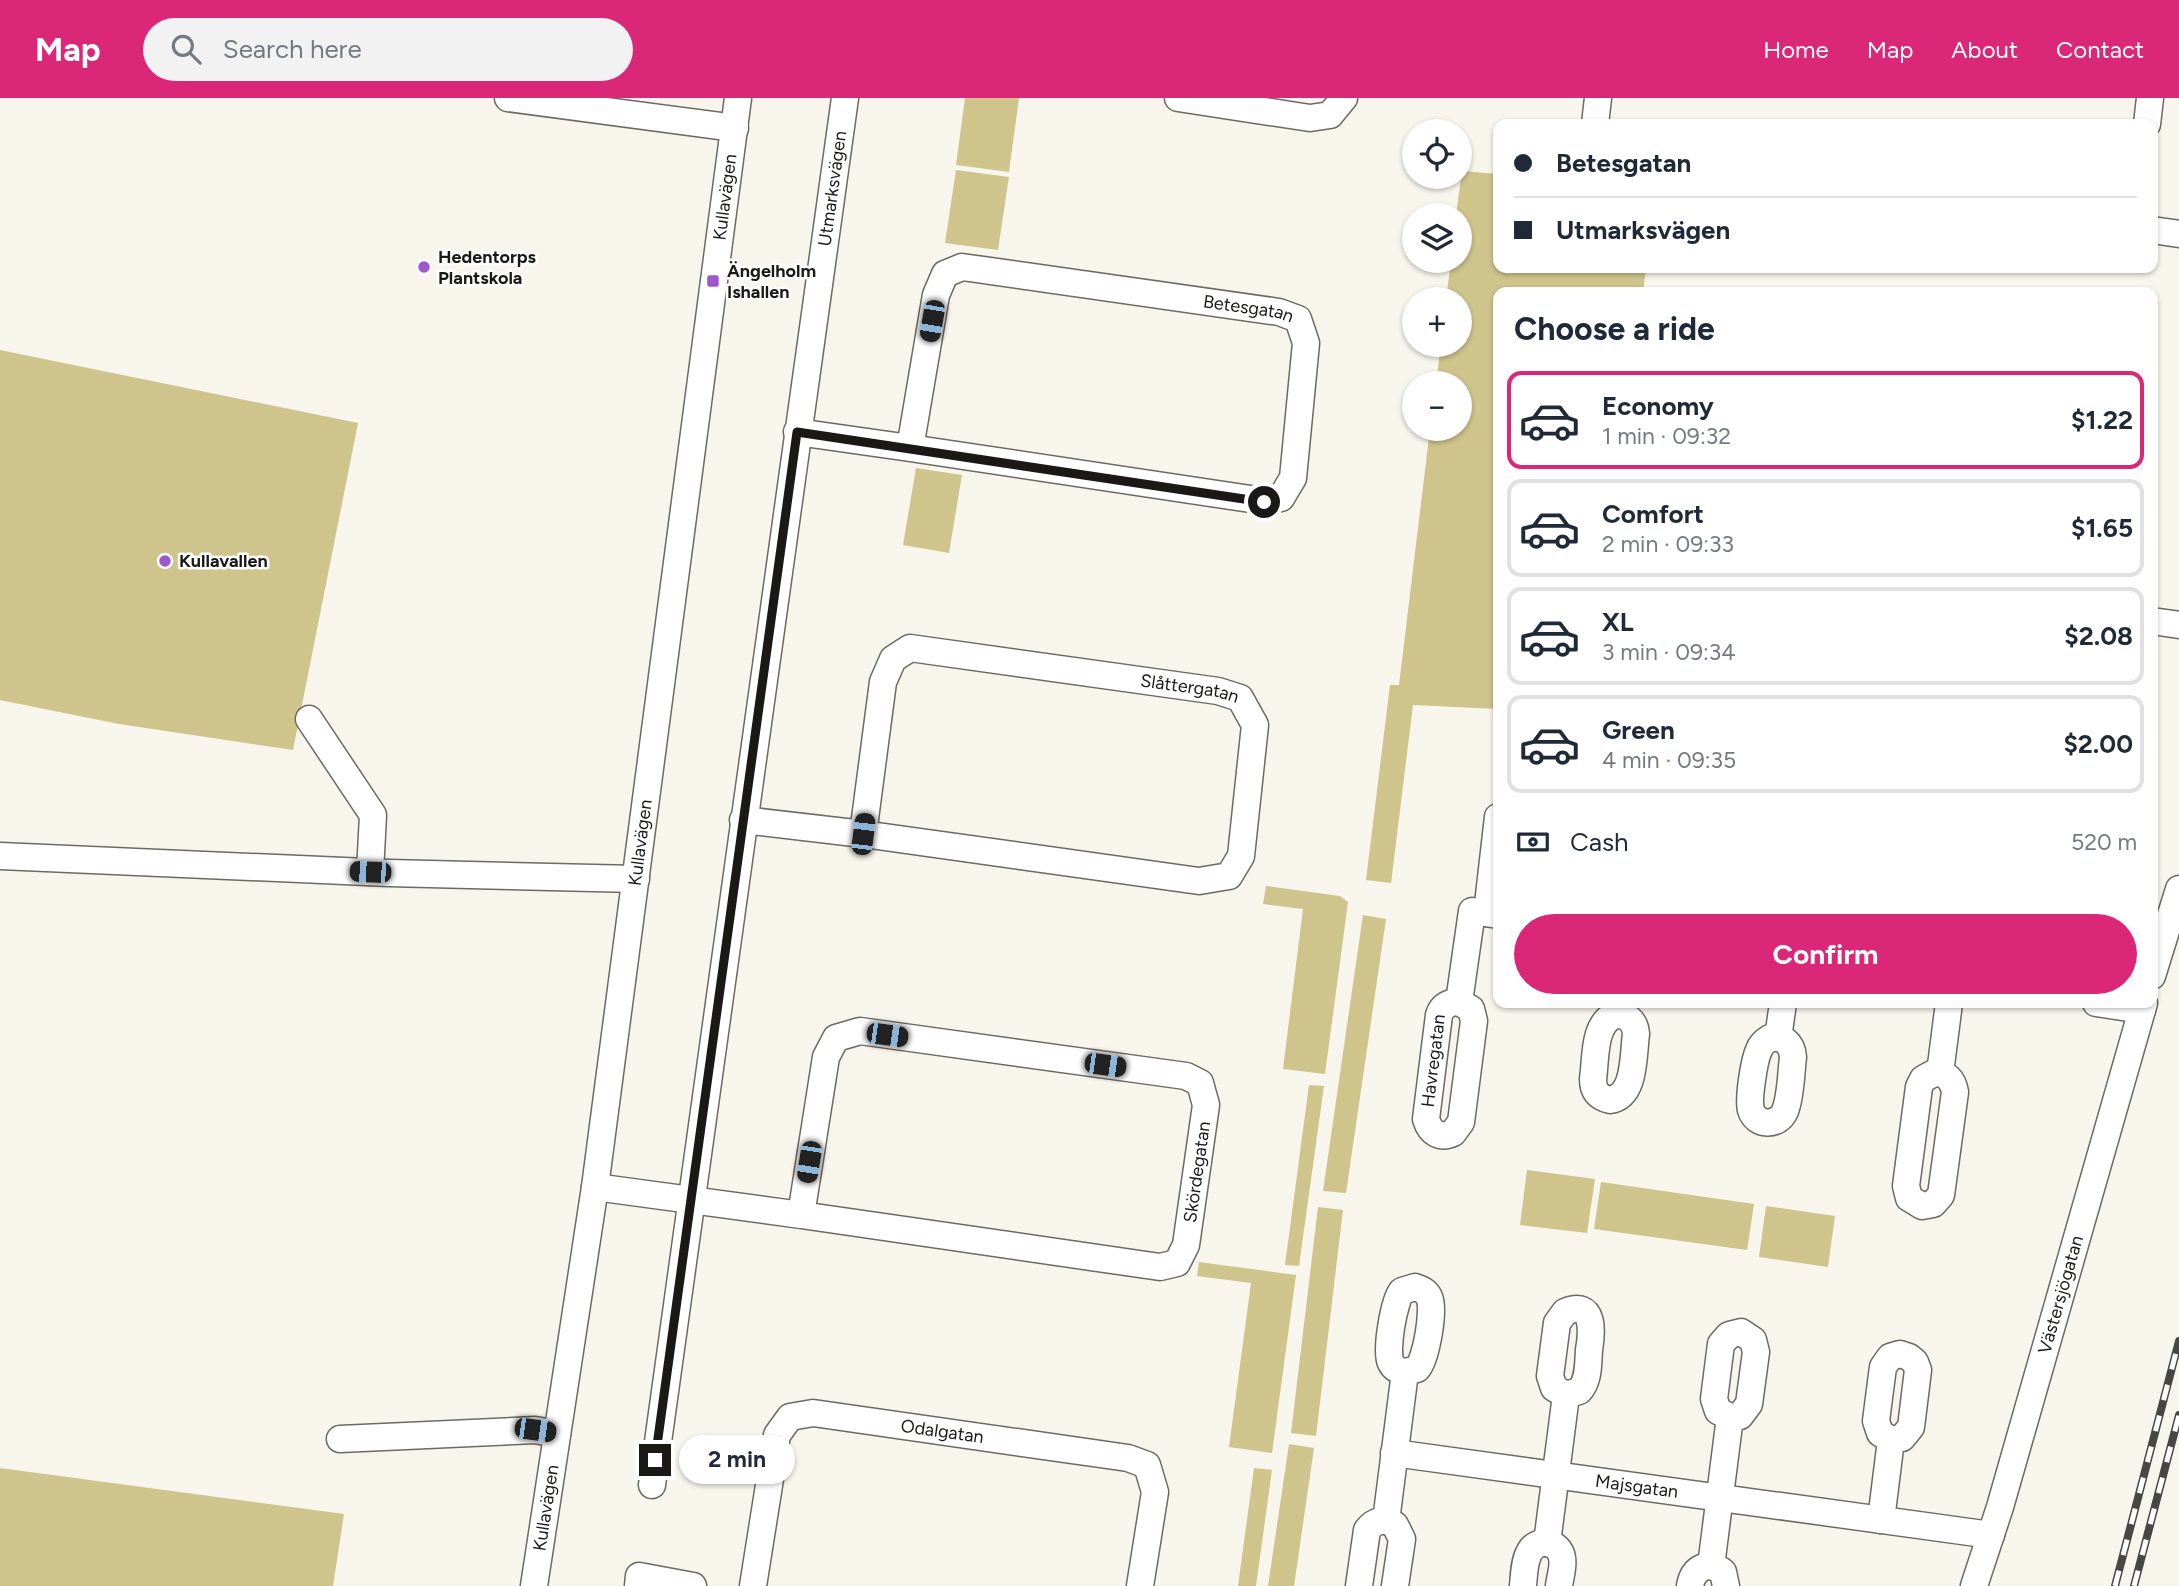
<!DOCTYPE html>
<meta charset="utf-8">
<style>
:root{--surface:#fff;--page:#f2f2f3;--text:#1f2937;--muted:#747a83;--line:#e0e1e3;--accent:#db2777}
body{margin:0;font-family:Figtree,sans-serif;background:var(--page);color:var(--text);height:100vh;display:flex;flex-direction:column;font-size:26px;white-space:nowrap}
*{box-sizing:border-box;margin:0}
p{font-size:23px;color:var(--muted)}
.icon{flex:none;width:38px;height:38px;fill:none;stroke:currentColor;stroke-width:2;stroke-linecap:round;stroke-linejoin:round}
.map{position:relative;flex:1;overflow:hidden}
.panel{position:absolute;left:1493px;top:189px;width:665px;height:721px;display:flex;flex-direction:column;background:var(--surface);border-radius:14px;box-shadow:0 2px 5px #0004}
.panel>*{flex:none}
.hud{position:absolute;left:1493px;top:21px;width:665px;height:154px;border-radius:14px;box-shadow:0 2px 5px #0004;display:grid;align-content:center;height:154px;padding:0 21px;background:var(--surface)}
.tools{position:absolute;left:1402px;top:21px;display:grid;gap:14px}
.tools a{display:grid;place-items:center;width:70px;height:70px;border-radius:50%;background:var(--surface);box-shadow:0 2px 5px #0004;font-size:35px}
.end{position:absolute;width:32px;height:32px;margin:-16px;border:9px solid #1a1916;background:#fff;box-shadow:0 0 0 4px #fff}
.from{border-radius:50%}
.bubble{position:absolute;height:49px;border-radius:24px;background:var(--surface);box-shadow:0 2px 5px #0004;font-size:23px;font-weight:700;line-height:49px;text-align:center}
.car{position:absolute;width:21px;height:42px;margin:-21px -10px;border-radius:9px;box-shadow:0 0 5px 2px #0007;background:linear-gradient(#222 24%,#8ab4d8 0 40%,#222 0 76%,#8ab4d8 0 86%,#222 0)}
.hud b{display:flex;align-items:center;gap:24px;height:66px;font-size:26px}
.hud b+b{border-top:2px solid var(--line)}
.hud i{width:18px;height:18px;background:var(--text)}
ul{padding:0;list-style:none}
li{display:flex;align-items:center;gap:21px;height:98px;margin:0 14px 10px;padding:0 7px;border:4px solid var(--line);border-radius:14px}
li div{flex:1}
li b{display:block;font-size:26px}
li em{font-style:normal;font-weight:700}
li.on{border-color:var(--accent)}
li>.icon{width:63px;height:63px;stroke-width:1.5}
h2{padding:0 21px;font-size:32px;line-height:84px}
.pay{display:flex;align-items:center;gap:18px;height:77px;padding:0 21px;font-size:26px}
.pay p{margin-inline-start:auto}
.button{display:flex;gap:14px;margin-top:auto;padding:14px 21px}
.button a{flex:1;height:80px;border-radius:42px;background:var(--accent);color:#fff;font-size:28px;font-weight:700;line-height:80px;text-align:center}
header{display:flex;align-items:center;gap:42px;box-sizing:border-box;height:98px;padding:0 35px;background:var(--accent);color:#fff}
header strong{font-size:33px}
nav{display:flex;gap:38px;margin-inline-start:auto;font-size:24px}
.search{width:490px;height:63px;background:var(--page);display:flex;align-items:center;gap:18px;box-sizing:border-box;padding:0 24px;border-radius:38px;color:var(--muted);font-size:26px}
.map>svg:first-child{display:block}
.green{fill:#cec48c}
.lines{fill:none;stroke-linecap:round;stroke-linejoin:round}
.minor-casing{stroke:#6c6a62;stroke-width:29}
.minor{stroke:#fff;stroke-width:26}
.rail-casing{stroke:#484743;stroke-width:8}
.rail{stroke:#fff;stroke-width:5;stroke-dasharray:16;stroke-linecap:butt}
.route{stroke:#1a1916;stroke-width:9}
.poi-dot{fill:#9e58cd;stroke:#fff;stroke-width:2.5}
.labels{text-anchor:middle;stroke-width:5;stroke-linejoin:round;paint-order:stroke}
.street-label{font-size:18px;fill:#1a1916;stroke:#fff}
.poi-label{font-size:18px;font-weight:bold;fill:#1a1916;stroke:#fff;text-anchor:start}
</style>
<header>
<strong>Map</strong>
<div class="search"><svg class="icon" aria-label="search" viewBox="0 0 24 24"><circle cx="10" cy="10" r="6"/><path d="M15 15l6 6"/></svg>Search here</div>
<nav><a>Home</a><a>Map</a><a>About</a><a>Contact</a></nav>
</header>
<div class="map">
<svg width="2179" height="1488" viewBox="0 0 2179 1488">
<rect width="100%" height="100%" fill="#f7f5ec"/>
<path class="green" d="M 965,0 L 1019,0 L 1009,74 L 956,67 Z
M 956,72 L 1009,79 L 998,152 L 945,145 Z
M 1462,73 L 1498,76 L 1498,170 L 1646,170 L 1643,194 L 1498,194 L 1498,611 L 1413,607 L 1391,785 L 1366,782 L 1390,587 L 1399,587 L 1430,331 L 1460,331 L 1460,285 L 1436,285 L 1441,247 L 1460,247 L 1460,201 L 1446,201 L 1451,163 L 1460,163 L 1460,117 L 1456,117 Z
M 0,252 L 358,325 L 293,652 L 119,626 L 0,602 Z
M 916,370 L 962,377 L 949,455 L 903,447 Z
M 1266,788 L 1340,798 L 1348,804 L 1325,976 L 1283,971 L 1303,811 L 1263,806 Z
M 1363,817 L 1386,821 L 1346,1095 L 1323,1093 Z
M 1309,987 L 1324,988 L 1299,1168 L 1285,1167 Z
M 1527,1072 L 1595,1081 L 1587,1135 L 1520,1127 Z
M 1601,1084 L 1754,1106 L 1747,1152 L 1594,1131 Z
M 1766,1108 L 1835,1118 L 1828,1169 L 1759,1159 Z
M 1318,1109 L 1343,1112 L 1316,1338 L 1291,1335 Z
M 1199,1164 L 1296,1177 L 1272,1355 L 1229,1349 L 1251,1185 L 1197,1178 Z
M 1289,1346 L 1314,1350 L 1294,1488 L 1268,1488 Z
M 0,1370 L 344,1416 L 333,1488 L 0,1488 Z
M 1254,1370 L 1272,1372 L 1256,1488 L 1238,1488 Z"/>
<g class="lines">
<defs>
<g id="minor">
<path d="M 508,0 L 735,30"/>
<path d="M 1178,0 L 1310,20 L 1330,17 L 1344,0"/>
<path d="M 1595,26 L 1598,0"/>
<path d="M 2147,26 L 2150,0"/>
<path d="M 2152,132 L 2179,136"/>
<path id="s1" d="M 797,334 L 910,350 L 936,197 L 945,176 L 962,169 L 1279,214 L 1298,221 L 1306,245 L 1293,380 L 1281,400 L 1264,403 L 910,350"/>
<path d="M 2152,523 L 2179,527"/>
<path d="M 309,621 L 373,717 L 370,774"/>
<path id="s2" d="M 743,722 L 863,736 L 883,584 L 893,561 L 910,550 L 1218,593 L 1240,600 L 1255,627 L 1241,758 L 1229,778 L 1199,783 L 863,736"/>
<path d="M 0,758 L 389,775 L 636,781"/>
<path d="M 1487,815 L 1498,719"/>
<path d="M 2152,878 L 2179,791"/>
<path id="s3" d="M 1459,904 L 1471,911 L 1474,923 L 1461,1024 L 1453,1035 C 1440,1041 1430,1035 1426,1021 L 1439,917 C 1442,908 1449,904 1459,904 L 1472,813 L 1498,817"/>
<path d="M 2096,905 L 2142,912"/>
<path d="M 1615,917 C 1627,916 1635,923 1636,936 C 1633,956 1636,998 1610,1002 C 1598,999 1593,993 1593,981 C 1596,961 1593,925 1615,917 Z"/>
<path d="M 1770,940 C 1783,938 1792,945 1793,959 C 1791,975 1791,998 1785,1013 C 1778,1029 1756,1028 1751,1012 C 1748,1002 1754,962 1759,952 C 1761,946 1765,943 1770,940 Z"/>
<path d="M 1778,940 L 1783,905"/>
<path d="M 1934,975 C 1946,974 1953,982 1955,994 L 1941,1097 L 1933,1106 L 1922,1108 L 1909,1100 L 1906,1088 L 1919,989 L 1923,981 Z"/>
<path d="M 1940,975 L 1949,905"/>
<path d="M 595,1089 L 801,1117 L 826,959 L 836,940 L 860,933 L 1186,978 L 1200,985 L 1206,1007 L 1186,1147 L 1177,1165 L 1160,1169 L 801,1117"/>
<path d="M 340,1341 L 535,1332 L 557,1336"/>
<path id="s4" d="M 1394,1355 L 1991,1437"/>
<path id="s5" d="M 652,1387 L 845,0"/>
<path d="M 1881,1422 L 1891,1342 L 1902,1340 L 1911,1329 L 1918,1272 L 1915,1264 L 1909,1259 L 1900,1256 L 1890,1259 L 1883,1269 L 1876,1323 L 1880,1335 L 1891,1342"/>
<path d="M 1386,1423 L 1405,1274 L 1417,1271 C 1426,1262 1435,1211 1429,1199 C 1426,1193 1421,1191 1415,1189 L 1402,1193 C 1394,1202 1385,1254 1391,1265 C 1394,1271 1399,1273 1405,1274"/>
<path d="M 1547,1445 L 1566,1297 L 1579,1293 C 1589,1283 1588,1266 1589,1252 C 1592,1234 1595,1201 1565,1214 L 1557,1225 L 1550,1278 L 1554,1290 L 1566,1297"/>
<path d="M 1711,1468 L 1730,1319 L 1740,1318 L 1749,1306 L 1756,1254 L 1753,1242 L 1741,1234 L 1729,1237 L 1721,1246 L 1714,1301 L 1718,1313 L 1730,1319"/>
<path id="s6" d="M 534,1488 L 595,1089 L 738,0"/>
<path d="M 638,1488 L 639,1478 L 693,1488"/>
<path id="s7" d="M 753,1488 L 777,1337 L 790,1319 L 813,1315 L 1128,1360 L 1147,1367 L 1155,1394 L 1140,1488"/>
<path d="M 1359,1488 L 1367,1432 C 1375,1422 1384,1420 1395,1427 L 1402,1441 L 1395,1488"/>
<path d="M 1523,1488 C 1524,1478 1524,1464 1529,1455 C 1536,1439 1560,1443 1562,1460 C 1564,1468 1560,1479 1559,1488"/>
<path d="M 1690,1488 C 1693,1470 1708,1462 1723,1474 L 1726,1488"/>
<path id="s8" d="M 1974,1488 L 2000,1409 L 2144,905"/>
</g>
</defs>
<use href="#minor" class="minor-casing"/>
<use href="#minor" class="minor"/>
<defs>
<path id="rail" d="M 2115,1488 L 2179,1243
M 2134,1488 L 2179,1317"/>
</defs>
<use href="#rail" class="rail-casing"/>
<use href="#rail" class="rail"/>
</g>
<g class="lines">
<path class="route" d="M 655,1362 L 797,334 L 1264,404"/>
</g>
<g class="poi-dot">
<circle cx="424" cy="169" r="7"/>
<rect x="706" y="176" width="14" height="14" rx="3.5"/>
<circle cx="165" cy="463" r="7"/>
</g>
<g class="labels">
<g class="street-label">
<text dy="6" stroke="none"><textPath href="#s5" startOffset="1309">Utmarksvägen</textPath></text>
<text dy="6" stroke="none"><textPath href="#s6" startOffset="1402">Kullavägen</textPath></text>
<text dy="6" stroke="none"><textPath href="#s1" startOffset="600">Betesgatan</textPath></text>
<text dy="6" stroke="none"><textPath href="#s2" startOffset="602">Slåttergatan</textPath></text>
<text dy="6" stroke="none"><textPath href="#s6" startOffset="751">Kullavägen</textPath></text>
<text dy="6" stroke="none"><textPath href="#s3" startOffset="236">Havregatan</textPath></text>
<text transform="translate(1197 1074) rotate(-82)" y="6">Skördegatan</text>
<text dy="6" stroke="none"><textPath href="#s8" startOffset="304">Västersjögatan</textPath></text>
<text dy="6" stroke="none"><textPath href="#s7" startOffset="329">Odalgatan</textPath></text>
<text dy="6" stroke="none"><textPath href="#s4" startOffset="245">Majsgatan</textPath></text>
<text dy="6" stroke="none"><textPath href="#s6" startOffset="79">Kullavägen</textPath></text>
</g>
<g class="poi-label">
<text x="438" y="165">Hedentorps<tspan x="438" dy="21">Plantskola</tspan></text>
<text x="727" y="179">Ängelholm<tspan x="727" dy="21">Ishallen</tspan></text>
<text x="179" y="469">Kullavallen</text>
</g>
</g>
</svg>
<div class="tools">
<a><svg class="icon" aria-label="locate" viewBox="0 0 24 24"><circle cx="12" cy="12" r="6"/><path d="M12 2v4M12 18v4M2 12h4M18 12h4"/></svg></a>
<a><svg class="icon" aria-label="layers" viewBox="0 0 24 24"><path d="M12 4l9 5-9 5-9-5zM3 14l9 5 9-5"/></svg></a>
<a>+</a>
<a>−</a>
</div>
<i class="end from" style="left:1264px;top:404px"></i>
<i class="end" style="left:655px;top:1362px"></i>
<div class="bubble" style="left:679px;top:1337px;width:116px">2 min</div>
<i class="car" style="left:932px;top:223px;rotate:190deg"></i>
<i class="car" style="left:863px;top:736px;rotate:7deg"></i>
<i class="car" style="left:370px;top:774px;rotate:272deg"></i>
<i class="car" style="left:887px;top:937px;rotate:98deg"></i>
<i class="car" style="left:1105px;top:967px;rotate:98deg"></i>
<i class="car" style="left:809px;top:1064px;rotate:189deg"></i>
<i class="car" style="left:535px;top:1332px;rotate:98deg"></i>
<div class="hud">
<b><i class="from"></i>Betesgatan</b>
<b><i></i>Utmarksvägen</b>
</div>
<section class="panel">
<h2>Choose a ride</h2>
<ul>
<li class="on"><svg class="icon" aria-label="car" viewBox="0 0 24 24"><path d="M5 17H2v-5l4-1 3-4h7l3 4 3 1v5h-3M9 17h6M6 11h13"/><circle cx="7" cy="17" r="2"/><circle cx="17" cy="17" r="2"/></svg><div><b>Economy</b><p>1 min · 09:32</p></div><em>$1.22</em></li>
<li><svg class="icon" aria-label="car" viewBox="0 0 24 24"><path d="M5 17H2v-5l4-1 3-4h7l3 4 3 1v5h-3M9 17h6M6 11h13"/><circle cx="7" cy="17" r="2"/><circle cx="17" cy="17" r="2"/></svg><div><b>Comfort</b><p>2 min · 09:33</p></div><em>$1.65</em></li>
<li><svg class="icon" aria-label="car" viewBox="0 0 24 24"><path d="M5 17H2v-5l4-1 3-4h7l3 4 3 1v5h-3M9 17h6M6 11h13"/><circle cx="7" cy="17" r="2"/><circle cx="17" cy="17" r="2"/></svg><div><b>XL</b><p>3 min · 09:34</p></div><em>$2.08</em></li>
<li><svg class="icon" aria-label="car" viewBox="0 0 24 24"><path d="M5 17H2v-5l4-1 3-4h7l3 4 3 1v5h-3M9 17h6M6 11h13"/><circle cx="7" cy="17" r="2"/><circle cx="17" cy="17" r="2"/></svg><div><b>Green</b><p>4 min · 09:35</p></div><em>$2.00</em></li>
</ul>
<div class="pay"><svg class="icon" aria-label="cash" viewBox="0 0 24 24"><path d="M3 7h18v10H3z"/><circle cx="12" cy="12" r="2"/></svg>Cash<p>520 m</p></div>
<div class="button"><a>Confirm</a></div>
</section>
</div>
